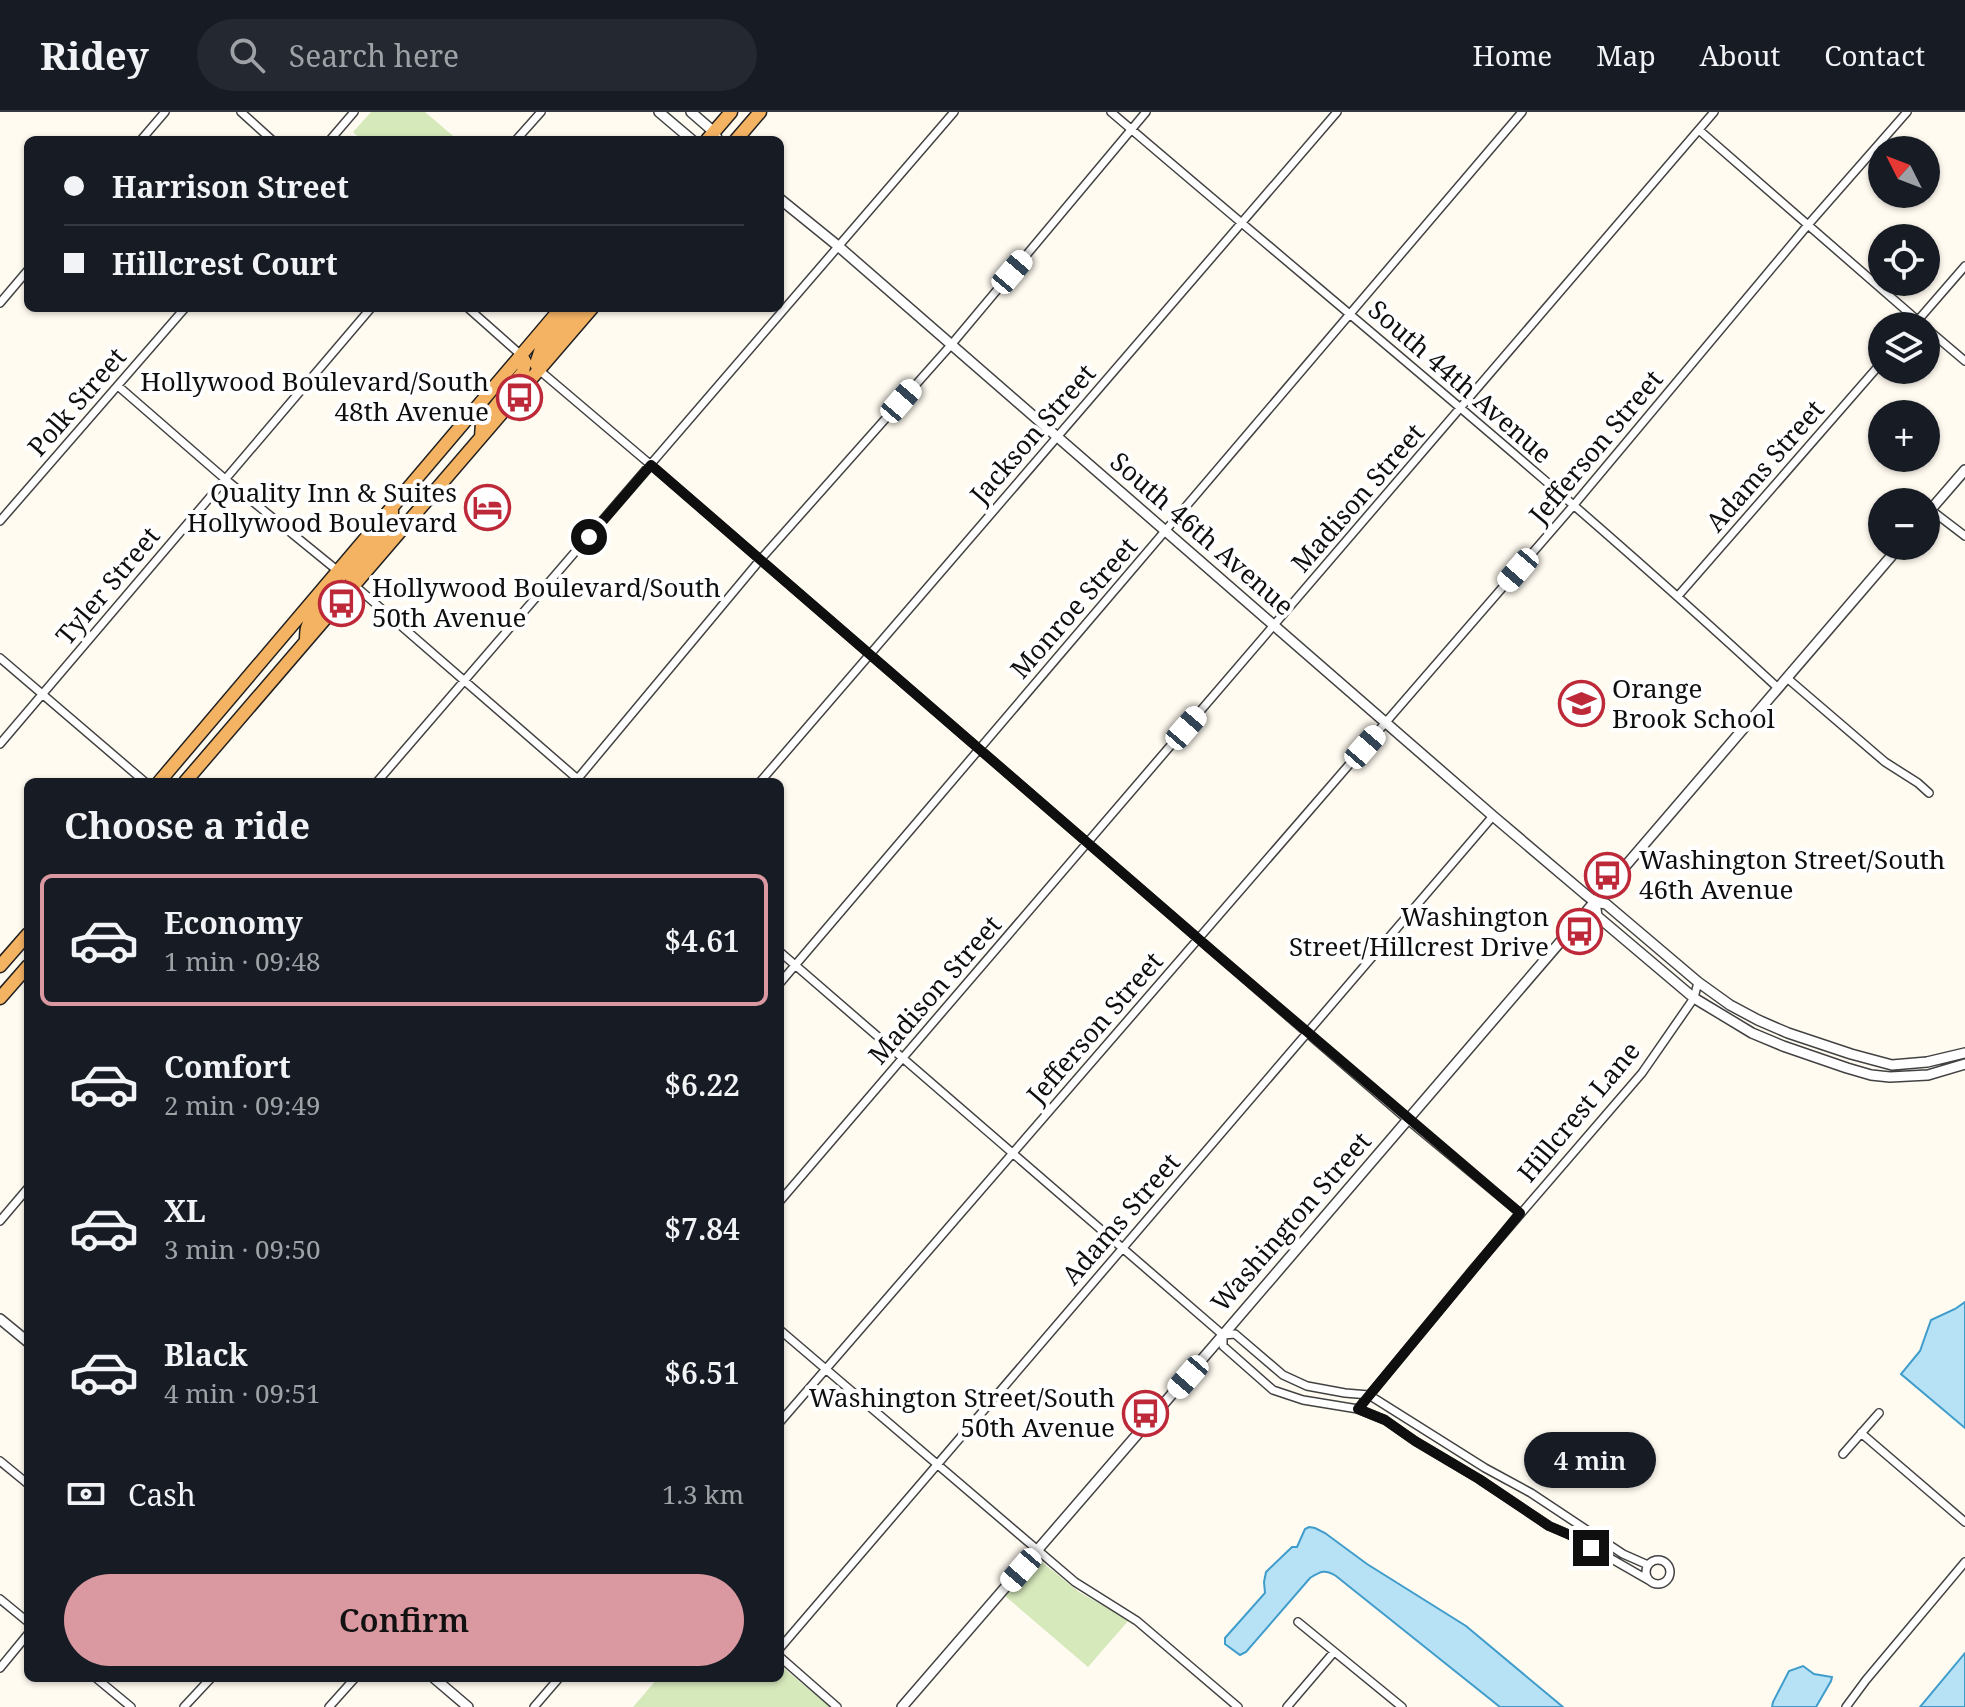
<!DOCTYPE html>
<meta charset="utf-8">
<style>
:root{--surface:#171b24;--page:#242831;--text:#f1f3f6;--muted:#9ea1a6;--line:#363941;--accent:#da98a1}
body{margin:0;font-family:"Noto Serif",serif;background:var(--page);color:var(--text);height:100vh;display:flex;flex-direction:column;font-size:30px;white-space:nowrap}
*{box-sizing:border-box;margin:0}
p{font-size:26px;color:var(--muted)}
.icon{flex:none;width:44px;height:44px;fill:none;stroke:currentColor;stroke-width:2;stroke-linecap:round;stroke-linejoin:round}
.map{position:relative;flex:1;overflow:hidden}
.sheet{position:absolute;left:24px;top:666px;width:760px;height:904px;display:flex;flex-direction:column;background:var(--surface);border-radius:12px;box-shadow:0 2px 6px #0004}
.sheet>*{flex:none}
.guide{position:absolute;left:24px;top:24px;width:760px;height:176px;border-radius:12px;box-shadow:0 2px 6px #0004;display:grid;align-content:center;height:176px;padding:0 40px;background:var(--surface)}
.needle{width:52px;rotate:312deg}
.controls{position:absolute;left:1868px;top:24px;display:grid;gap:16px}
.controls a{display:grid;place-items:center;width:72px;height:72px;border-radius:50%;background:var(--surface);box-shadow:0 2px 6px #0004;font-size:40px}
.end{position:absolute;width:36px;height:36px;margin:-18px;border:10px solid #0f0f0f;background:#fff;box-shadow:0 0 0 4px #fff}
.from{border-radius:50%}
.bubble{position:absolute;height:56px;border-radius:28px;background:var(--surface);box-shadow:0 2px 6px #0004;font-size:26px;font-weight:600;line-height:56px;text-align:center}
.car{position:absolute;width:24px;height:48px;margin:-24px -12px;border-radius:10px;box-shadow:0 0 6px 2px #0007;background:linear-gradient(#fff 24%,#345 0 40%,#fff 0 76%,#345 0 86%,#fff 0)}
.guide b{display:flex;align-items:center;gap:28px;height:76px;font-size:30px}
.guide b+b{border-top:2px solid var(--line)}
.guide i{width:20px;height:20px;background:var(--text)}
ul{padding:0;list-style:none}
li{display:flex;align-items:center;gap:24px;height:132px;margin:0 16px 12px;padding:0 24px;border:4px solid transparent;border-radius:12px}
li div{flex:1}
li b{display:block;font-size:30px}
li em{font-style:normal;font-weight:600}
li.selected{border-color:var(--accent)}
li>.icon{width:72px;height:72px;stroke-width:1.5}
h2{padding:0 40px;font-size:36px;line-height:96px}
.pay{display:flex;align-items:center;gap:20px;height:88px;padding:0 40px;font-size:30px}
.pay p{margin-inline-start:auto}
.button{display:flex;gap:16px;margin-top:auto;padding:16px 40px}
.button a{flex:1;height:92px;border-radius:48px;background:var(--accent);color:#111;font-size:32px;font-weight:600;line-height:92px;text-align:center}
header{display:flex;align-items:center;gap:48px;box-sizing:border-box;height:112px;padding:0 40px;background:var(--surface);border-bottom:2px solid var(--line)}
header strong{font-size:38px}
nav{display:flex;gap:44px;margin-inline-start:auto;font-size:28px}
.search{width:560px;height:72px;background:var(--page);display:flex;align-items:center;gap:20px;box-sizing:border-box;padding:0 28px;border-radius:44px;color:var(--muted);font-size:30px}
.map>svg:first-child{display:block}
.green{fill:#d6e9bb}
.water{fill:#b7e2f5;stroke:#3f9ccb;stroke-width:2}
.lines{fill:none;stroke-linecap:round;stroke-linejoin:round}
.minor-casing{stroke:#424242;stroke-width:10}
.tertiary-casing{stroke:#424242;stroke-width:12}
.trunk-casing{stroke:#202020;stroke-width:15}
.minor{stroke:#fff;stroke-width:7}
.tertiary{stroke:#fff;stroke-width:9}
.trunk{stroke:#f4b263;stroke-width:12}
.route{stroke:#0f0f0f;stroke-width:10}
.labels{text-anchor:middle;stroke-width:8;stroke-linejoin:round;paint-order:stroke}
.poi-label{font-size:26px;fill:#0f0f0f;stroke:#fff;text-anchor:end}
.street-label{font-size:26px;fill:#0f0f0f;stroke:#fff}
</style>
<header>
<strong>Ridey</strong>
<div class="search"><svg class="icon" aria-label="search" viewBox="0 0 24 24"><circle cx="10" cy="10" r="6"/><path d="M15 15l6 6"/></svg>Search here</div>
<nav><a>Home</a><a>Map</a><a>About</a><a>Contact</a></nav>
</header>
<div class="map">
<svg width="1965" height="1595" viewBox="0 0 1965 1595">
<rect width="100%" height="100%" fill="#fffbf1"/>
<path class="green" d="M 371,0 L 425,0 L 458,28 L 362,28 L 353,20 Z
M 1043,1451 L 1079,1480 L 1129,1508 L 1088,1555 L 1005,1484 L 1031,1455 Z
M 780,1553 L 830,1595 L 633,1595 L 658,1566 L 780,1566 Z"/>
<path class="water" d="M 1965,1190 L 1965,1316 L 1901,1262 L 1920,1239 L 1931,1208 L 1955,1197 Z
M 1309,1415 L 1315,1416 L 1325,1421 L 1367,1452 L 1466,1514 L 1563,1595 L 1500,1595 L 1336,1464 C 1325,1457 1321,1459 1310,1466 L 1246,1540 L 1240,1543 L 1225,1532 L 1225,1526 L 1265,1481 L 1264,1470 L 1266,1460 L 1292,1435 L 1297,1435 L 1305,1417 Z
M 1965,1541 L 1965,1595 L 1920,1595 Z
M 1803,1554 L 1814,1562 L 1832,1565 L 1831,1569 L 1816,1595 L 1772,1595 L 1773,1590 L 1789,1559 Z"/>
<g class="lines">
<defs>
<path id="minor" d="M 241,0 L 272,28
M 1111,0 C 1334,191 1562,376 1778,576
M 1699,18 L 1924,214
M 141,28 L 165,0
M 330,28 L 354,0
M 516,28 L 541,0
M 0,191 L 28,158
M 468,196 L 521,243
M 1913,214 L 1965,154
M 1926,216 L 1965,249
M 539,258 L 651,353 L 1408,1008 L 1520,1101
M 118,274 L 225,367 L 338,459
M 1931,398 L 1965,424
M 0,409 L 185,196
M 354,473 L 581,670
M 1678,484 L 1882,250
M 0,546 L 145,670
M 1787,566 L 1885,650 L 1918,671 L 1929,681
M 0,632 L 371,196
M 377,670 L 954,0
M 575,670 L 760,448 L 951,233 L 1146,0
M 760,670 L 1337,0
M 780,840 L 1223,1223
M 780,871 L 1522,0
M 780,1089 L 1714,0
M 0,1109 L 28,1076
M 780,1218 L 1075,1470 L 1137,1509 L 1238,1595
M 1223,1223 L 1223,1234 L 1273,1278 L 1303,1288 L 1358,1297 L 1385,1308 L 1415,1329 L 1479,1367 L 1549,1414 L 1570,1423 L 1650,1469
M 1223,1223 L 1235,1222 L 1283,1263 L 1307,1274 L 1345,1281 L 1369,1283 L 1485,1356 L 1531,1381 L 1623,1442 L 1648,1453
M 1358,1297 L 1474,1156 L 1642,961 L 1694,886 L 1698,870
M 780,1310 L 1573,394 L 1807,114 L 1907,0
M 1861,1321 L 1965,1410
M 1843,1342 L 1879,1301
M 0,1349 L 28,1372
M1646 1460a12 12 0 1 1 24 0a12 12 0 1 1-24 0Z
M 0,1487 L 28,1510
M 1298,1510 L 1402,1595
M 780,1536 L 1493,704
M 780,1545 L 837,1595
M 0,1556 L 28,1522
M 96,1566 L 131,1595
M 184,1595 L 211,1566
M 329,1595 L 355,1566
M 534,1595 L 559,1566
M 1287,1595 L 1334,1540
M 1846,1595 L 1866,1568 L 1965,1450"/>
<path id="tertiary" d="M 659,0 L 692,28
M 691,0 L 714,20 L 718,28
M 780,87 L 838,134 L 1493,704 L 1585,782 L 1595,790 L 1606,792 L 1698,870 L 1730,893 L 1758,908 L 1788,921 L 1851,942 L 1892,953 L 1927,950 L 1965,941
M 1926,403 L 1965,358
M 1595,790 L 1597,804 L 1694,886 L 1752,921 L 1783,934 L 1847,956 L 1871,963 L 1890,965 L 1928,963 L 1965,952
M 0,1207 L 28,1230
M 434,1566 L 468,1595
M 902,1595 L 1223,1223 L 1900,434"/>
<path id="trunk" d="M 707,28 L 731,0
M 736,28 L 760,0
M 539,258 L 536,252 L 541,237 L 576,196
M 481,325 L 482,311 L 523,260 L 525,250 L 521,243
M 354,473 L 350,462 L 354,455 L 392,411 L 392,394
M 306,529 C 306,525 306,520 307,516 C 311,499 335,487 340,464 L 338,459
M 159,670 L 561,196
M 185,670 L 592,196
M 0,854 L 28,822
M 0,886 L 28,854"/>
</defs>
<use href="#minor" class="minor-casing"/>
<use href="#tertiary" class="tertiary-casing"/>
<use href="#trunk" class="trunk-casing"/>
<use href="#minor" class="minor"/>
<use href="#tertiary" class="tertiary"/>
<use href="#trunk" class="trunk"/>
</g>
<g class="lines">
<path class="route" d="M 589,425 L 651,353 L 1216,842 L 1520,1101 L 1358,1297 L 1385,1308 L 1415,1329 L 1479,1367 L 1549,1414 L 1570,1423 L 1591,1436"/>
</g>
<defs>
<symbol id="bus-ring" viewBox="-11 -11 22 22"><circle r="9.5" fill="#fff" stroke="#bd2939" stroke-width="1.5"/><path d="M-5-6H5V4H4V6H2V4H-2V6H-4V4H-5ZM-3.5-4V0h7V-4ZM-3.5 1.2v1.5H-2V1.2ZM2 1.2v1.5H3.5V1.2Z" fill="#bd2939"/></symbol>
<symbol id="hotel-ring" viewBox="-11 -11 22 22"><circle r="9.5" fill="#fff" stroke="#bd2939" stroke-width="1.5"/><path d="M-6-4.5h1.5V1H6V5H4.5V3h-9V5H-6ZM-4 0a1.8 1.8 0 1 1 3.6 0ZM.5 0V-2.5h3Q6-2.5 6 0Z" fill="#bd2939"/></symbol>
<symbol id="school-ring" viewBox="-11 -11 22 22"><circle r="9.5" fill="#fff" stroke="#bd2939" stroke-width="1.5"/><path d="M0-5L7-2L0 1L-7-2ZM-4 1L0 2.5L4 1V4Q0 6-4 4Z" fill="#bd2939"/></symbol>
</defs>
<g fill-rule="evenodd">
<use href="#bus-ring" x="494" y="260" width="51" height="51"/>
<use href="#hotel-ring" x="462" y="370" width="51" height="51"/>
<use href="#bus-ring" x="316" y="466" width="51" height="51"/>
<use href="#school-ring" x="1556" y="566" width="51" height="51"/>
<use href="#bus-ring" x="1582" y="738" width="51" height="51"/>
<use href="#bus-ring" x="1554" y="794" width="51" height="51"/>
<use href="#bus-ring" x="1120" y="1276" width="51" height="51"/>
</g>
<g class="labels">
<g class="poi-label">
<text x="489" y="279">Hollywood Boulevard/South<tspan x="489" dy="30">48th Avenue</tspan></text>
<text x="457" y="390">Quality Inn &amp; Suites<tspan x="457" dy="30">Hollywood Boulevard</tspan></text>
<text x="372" y="485" text-anchor="start">Hollywood Boulevard/South<tspan x="372" dy="30">50th Avenue</tspan></text>
<text x="1612" y="586" text-anchor="start">Orange<tspan x="1612" dy="30">Brook School</tspan></text>
<text x="1639" y="757" text-anchor="start">Washington Street/South<tspan x="1639" dy="30">46th Avenue</tspan></text>
<text x="1549" y="814">Washington<tspan x="1549" dy="30">Street/Hillcrest Drive</tspan></text>
<text x="1115" y="1295">Washington Street/South<tspan x="1115" dy="30">50th Avenue</tspan></text>
</g>
<g class="street-label">
<text transform="translate(1460 270) rotate(41)" y="9">South 44th Avenue</text>
<text transform="translate(77 290) rotate(-49)" y="9">Polk Street</text>
<text transform="translate(1033 322) rotate(-49)" y="9">Jackson Street</text>
<text transform="translate(1596 335) rotate(-50)" y="9">Jefferson Street</text>
<text transform="translate(1765 354) rotate(-49)" y="9">Adams Street</text>
<text transform="translate(1358 386) rotate(-49)" y="9">Madison Street</text>
<text transform="translate(1202 422) rotate(41)" y="9">South 46th Avenue</text>
<text transform="translate(108 474) rotate(-50)" y="9">Tyler Street</text>
<text transform="translate(1074 496) rotate(-49)" y="9">Monroe Street</text>
<text transform="translate(935 878) rotate(-49)" y="9">Madison Street</text>
<text transform="translate(1095 916) rotate(-49)" y="9">Jefferson Street</text>
<text transform="translate(1579 1000) rotate(-50)" y="9">Hillcrest Lane</text>
<text transform="translate(1121 1107) rotate(-49)" y="9">Adams Street</text>
<text transform="translate(1291 1110) rotate(-49)" y="9">Washington Street</text>
</g>
</g>
</svg>
<div class="controls">
<a><svg class="needle" viewBox="-14 -14 28 28"><path d="M0-13l5 13h-10z" fill="#e53935"/><path d="M0 13l5-13h-10z" fill="#9ea1a6"/></svg></a>
<a><svg class="icon" aria-label="locate" viewBox="0 0 24 24"><circle cx="12" cy="12" r="6"/><path d="M12 2v4M12 18v4M2 12h4M18 12h4"/></svg></a>
<a><svg class="icon" aria-label="layers" viewBox="0 0 24 24"><path d="M12 4l9 5-9 5-9-5zM3 14l9 5 9-5"/></svg></a>
<a>+</a>
<a>−</a>
</div>
<i class="end from" style="left:589px;top:425px"></i>
<i class="end" style="left:1591px;top:1436px"></i>
<div class="bubble" style="left:1524px;top:1320px;width:132px">4 min</div>
<i class="car" style="left:1012px;top:160px;rotate:40deg"></i>
<i class="car" style="left:901px;top:289px;rotate:41deg"></i>
<i class="car" style="left:1518px;top:458px;rotate:221deg"></i>
<i class="car" style="left:1186px;top:616px;rotate:41deg"></i>
<i class="car" style="left:1365px;top:635px;rotate:41deg"></i>
<i class="car" style="left:1188px;top:1265px;rotate:221deg"></i>
<i class="car" style="left:1021px;top:1458px;rotate:221deg"></i>
<div class="guide">
<b><i class="from"></i>Harrison Street</b>
<b><i></i>Hillcrest Court</b>
</div>
<section class="sheet">
<h2>Choose a ride</h2>
<ul>
<li class="selected"><svg class="icon" aria-label="car" viewBox="0 0 24 24"><path d="M5 17H2v-5l4-1 3-4h7l3 4 3 1v5h-3M9 17h6M6 11h13"/><circle cx="7" cy="17" r="2"/><circle cx="17" cy="17" r="2"/></svg><div><b>Economy</b><p>1 min · 09:48</p></div><em>$4.61</em></li>
<li><svg class="icon" aria-label="car" viewBox="0 0 24 24"><path d="M5 17H2v-5l4-1 3-4h7l3 4 3 1v5h-3M9 17h6M6 11h13"/><circle cx="7" cy="17" r="2"/><circle cx="17" cy="17" r="2"/></svg><div><b>Comfort</b><p>2 min · 09:49</p></div><em>$6.22</em></li>
<li><svg class="icon" aria-label="car" viewBox="0 0 24 24"><path d="M5 17H2v-5l4-1 3-4h7l3 4 3 1v5h-3M9 17h6M6 11h13"/><circle cx="7" cy="17" r="2"/><circle cx="17" cy="17" r="2"/></svg><div><b>XL</b><p>3 min · 09:50</p></div><em>$7.84</em></li>
<li><svg class="icon" aria-label="car" viewBox="0 0 24 24"><path d="M5 17H2v-5l4-1 3-4h7l3 4 3 1v5h-3M9 17h6M6 11h13"/><circle cx="7" cy="17" r="2"/><circle cx="17" cy="17" r="2"/></svg><div><b>Black</b><p>4 min · 09:51</p></div><em>$6.51</em></li>
</ul>
<div class="pay"><svg class="icon" aria-label="cash" viewBox="0 0 24 24"><path d="M3 7h18v10H3z"/><circle cx="12" cy="12" r="2"/></svg>Cash<p>1.3 km</p></div>
<div class="button"><a>Confirm</a></div>
</section>
</div>
